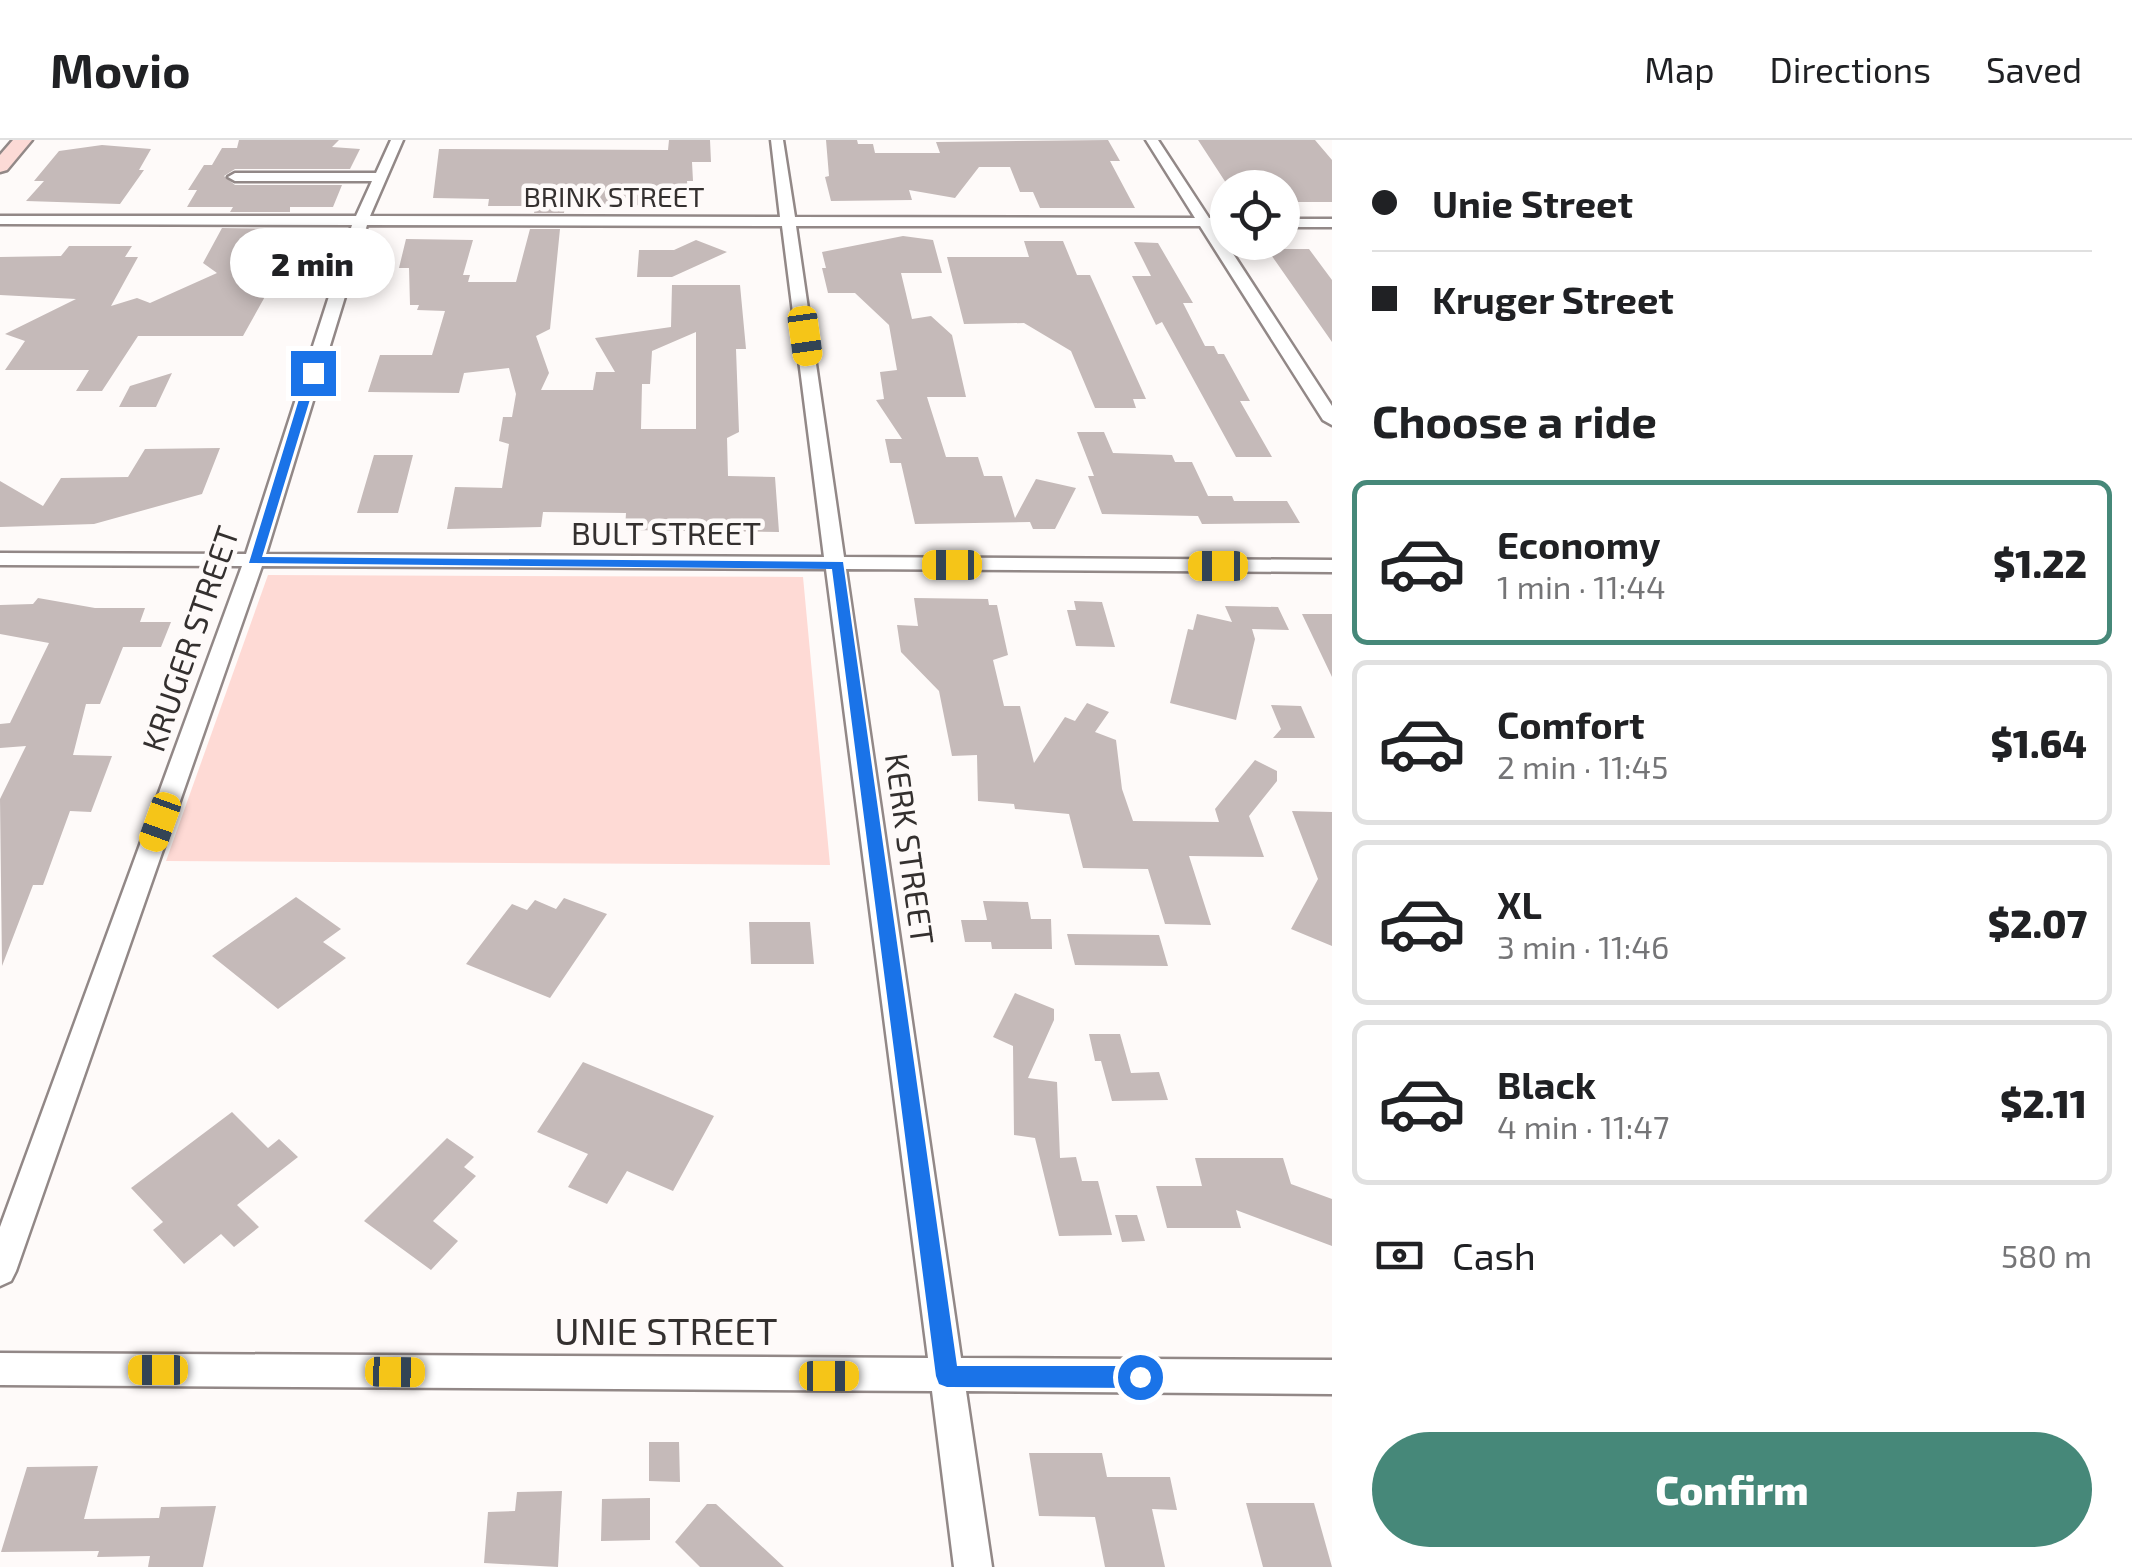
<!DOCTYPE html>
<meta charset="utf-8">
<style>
:root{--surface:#fff;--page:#f6f6f6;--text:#202124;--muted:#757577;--line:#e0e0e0;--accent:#468879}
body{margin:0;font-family:"Exo 2",sans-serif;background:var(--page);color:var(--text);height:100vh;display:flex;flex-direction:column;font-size:38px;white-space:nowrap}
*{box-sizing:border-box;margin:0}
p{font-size:32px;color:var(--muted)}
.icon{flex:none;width:55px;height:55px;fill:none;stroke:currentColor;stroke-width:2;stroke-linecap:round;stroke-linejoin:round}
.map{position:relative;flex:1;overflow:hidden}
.side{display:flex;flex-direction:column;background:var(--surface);width:800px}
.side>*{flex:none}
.hud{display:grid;align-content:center;height:220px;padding:0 40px;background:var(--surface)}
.tools{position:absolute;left:1210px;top:30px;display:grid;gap:20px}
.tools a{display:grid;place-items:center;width:90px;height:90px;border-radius:50%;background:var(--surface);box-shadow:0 5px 15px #0003;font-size:50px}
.end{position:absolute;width:45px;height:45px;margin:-22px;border:12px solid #1a73e8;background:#fff;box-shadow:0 0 0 5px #fff}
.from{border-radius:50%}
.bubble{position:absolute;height:70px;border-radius:35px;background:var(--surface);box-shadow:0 5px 15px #0003;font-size:32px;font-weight:800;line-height:70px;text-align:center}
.car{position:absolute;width:30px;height:60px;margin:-30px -15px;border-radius:12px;box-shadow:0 0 8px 2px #0007;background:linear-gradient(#f5c518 24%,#345 0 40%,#f5c518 0 76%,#345 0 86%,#f5c518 0)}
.hud b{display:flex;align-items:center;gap:35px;height:95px;font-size:38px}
.hud b+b{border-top:2px solid var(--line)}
.hud i{width:25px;height:25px;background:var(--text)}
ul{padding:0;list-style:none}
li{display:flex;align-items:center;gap:30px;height:165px;margin:0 20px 15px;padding:0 20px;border:5px solid var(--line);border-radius:15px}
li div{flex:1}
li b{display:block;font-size:38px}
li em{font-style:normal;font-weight:800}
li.on{border-color:var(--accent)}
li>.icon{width:90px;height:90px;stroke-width:1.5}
h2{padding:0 40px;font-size:45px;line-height:120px}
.pay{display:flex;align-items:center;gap:25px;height:110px;padding:0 40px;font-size:38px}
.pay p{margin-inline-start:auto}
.button{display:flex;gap:20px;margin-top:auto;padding:20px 40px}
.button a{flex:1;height:115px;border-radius:60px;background:var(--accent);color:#fff;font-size:40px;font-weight:800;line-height:115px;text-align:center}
header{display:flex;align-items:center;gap:60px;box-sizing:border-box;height:140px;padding:0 50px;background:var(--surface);border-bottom:2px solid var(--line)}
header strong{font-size:48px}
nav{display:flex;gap:55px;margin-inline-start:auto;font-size:35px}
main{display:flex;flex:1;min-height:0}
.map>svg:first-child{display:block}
.green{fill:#fedad5}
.building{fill:#c5bab9;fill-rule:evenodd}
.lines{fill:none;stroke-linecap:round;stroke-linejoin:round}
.street-casing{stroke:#928887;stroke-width:5}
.secondary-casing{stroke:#928887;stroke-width:5}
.street{fill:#fff;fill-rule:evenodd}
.secondary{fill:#fcdad6;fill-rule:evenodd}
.route{fill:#1a73e8}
.labels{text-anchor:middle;stroke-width:9;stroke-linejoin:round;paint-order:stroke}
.far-street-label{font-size:28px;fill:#34302f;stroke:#fefaf9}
.street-label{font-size:32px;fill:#34302f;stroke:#fefaf9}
.near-street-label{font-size:38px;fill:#34302f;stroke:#fefaf9}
</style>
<header>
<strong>Movio</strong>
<nav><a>Map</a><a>Directions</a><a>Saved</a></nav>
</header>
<main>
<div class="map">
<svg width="1332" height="1427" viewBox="0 0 1332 1427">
<rect width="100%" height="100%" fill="#fefaf9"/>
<path class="green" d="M 268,435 L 803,437 L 830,725 L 166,721 Z"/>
<path class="building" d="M 239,0 L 339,0 L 332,7 L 360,9 L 350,29 L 235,29 L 224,36 L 235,45 L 342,45 L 333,67 L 290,67 L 290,72 L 230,72 L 233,67 L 187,67 L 197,50 L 188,50 L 204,25 L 212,25 L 222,8 L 237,8 Z
M 669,0 L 710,0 L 711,22 L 692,22 L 693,41 L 687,41 L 689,66 L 565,64 L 564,73 L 534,73 L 536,66 L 488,66 L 489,59 L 433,58 L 439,9 L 668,10 Z
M 826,0 L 857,0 L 858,4 L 873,4 L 875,13 L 940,13 L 936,2 L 1108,0 L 1120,21 L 1110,21 L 1135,68 L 1040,68 L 1033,52 L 1020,52 L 1010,27 L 979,27 L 955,58 L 909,50 L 912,60 L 831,61 L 825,37 L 829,36 Z
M 1198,0 L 1315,0 L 1332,20 L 1332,62 L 1282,62 L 1282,46 L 1228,46 Z
M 102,5 L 151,9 L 139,30 L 144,30 L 120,64 L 26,61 L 44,41 L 34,41 L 59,11 Z
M 222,88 L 290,89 L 291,102 L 320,118 L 277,135 L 243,196 L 138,196 L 102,251 L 76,251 L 89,230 L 5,230 L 25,201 L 5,194 L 76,159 L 0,155 L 0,117 L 61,116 L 69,106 L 132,106 L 125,117 L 138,117 L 111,166 L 137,158 L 150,163 L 217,133 L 203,123 Z
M 530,89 L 560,89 L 550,189 L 536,196 L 549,233 L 541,250 L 593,250 L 596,232 L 615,232 L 595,198 L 671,187 L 672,145 L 740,145 L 746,209 L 736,209 L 739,292 L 727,298 L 728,336 L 775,337 L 779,392 L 625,390 L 626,373 L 543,372 L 541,387 L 447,389 L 455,347 L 502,348 L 509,304 L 499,301 L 503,277 L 512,277 L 516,254 L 509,228 L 464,233 L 459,253 L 368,252 L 380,215 L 432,215 L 445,171 L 417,170 L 419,165 L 410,165 L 409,128 L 399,128 L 406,99 L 473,100 L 463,135 L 470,135 L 468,142 L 516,142 ZM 696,192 L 696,289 L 641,289 L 642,244 L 650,244 L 652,211 Z
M 903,96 L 933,100 L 942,133 L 901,133 L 912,179 L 931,176 L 952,195 L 966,257 L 927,257 L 946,317 L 978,317 L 984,336 L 1002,336 L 1015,378 L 1036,339 L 1076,348 L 1055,389 L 1033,389 L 1030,382 L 915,384 L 901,323 L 890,323 L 885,299 L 902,299 L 876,260 L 884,259 L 880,232 L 897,230 L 889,185 L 855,153 L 828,153 L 822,128 L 826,128 L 822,112 Z
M 696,100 L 727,112 L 672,137 L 637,137 L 639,110 L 674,110 Z
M 1024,101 L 1063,101 L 1077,135 L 1090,135 L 1146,259 L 1133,259 L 1136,268 L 1095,268 L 1071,211 L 1024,183 L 964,184 L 947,117 L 1029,117 Z
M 1134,102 L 1158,103 L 1193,163 L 1183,163 L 1205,206 L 1214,206 L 1218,214 L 1224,214 L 1250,261 L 1240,261 L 1272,317 L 1236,317 L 1162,182 L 1156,185 L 1132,136 L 1151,136 Z
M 1267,109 L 1309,109 L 1332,140 L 1332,202 Z
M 172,233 L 156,267 L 119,267 L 130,246 Z
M 1077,292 L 1104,292 L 1113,313 L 1172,315 L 1175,322 L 1192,322 L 1208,356 L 1232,356 L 1234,361 L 1287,361 L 1300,383 L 1202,384 L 1198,376 L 1102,374 L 1088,336 L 1094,336 Z
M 220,308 L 202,354 L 94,384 L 0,387 L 0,341 L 43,366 L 61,338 L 128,337 L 145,309 Z
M 374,315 L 413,315 L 398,373 L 357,373 Z
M 38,458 L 95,468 L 145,468 L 140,482 L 171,482 L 161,507 L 123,507 L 100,564 L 86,564 L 73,615 L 112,616 L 91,672 L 70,671 L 43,745 L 33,745 L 2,826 L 0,659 L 26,606 L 0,608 L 0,584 L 10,583 L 49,503 L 0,494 L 0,465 L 33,464 Z
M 914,458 L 988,459 L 989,465 L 997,465 L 1008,515 L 993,520 L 1004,566 L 1020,566 L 1034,623 L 1065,577 L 1075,581 L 1087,563 L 1109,572 L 1095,592 L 1116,600 L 1122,649 L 1133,681 L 1219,682 L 1215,669 L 1255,620 L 1277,631 L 1277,641 L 1249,676 L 1264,717 L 1189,716 L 1211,785 L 1165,784 L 1148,729 L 1083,728 L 1069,674 L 1015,669 L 1014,664 L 978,661 L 977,615 L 952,616 L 939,551 L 901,512 L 897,485 L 918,486 Z
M 1074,461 L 1102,462 L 1115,507 L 1076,506 L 1067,470 L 1076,470 Z
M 1225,466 L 1278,467 L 1289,490 L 1252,489 L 1255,499 L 1236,580 L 1170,563 L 1188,489 L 1193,490 L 1197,474 L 1232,482 Z
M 1302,474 L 1332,474 L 1332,537 Z
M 1271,565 L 1301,566 L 1315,598 L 1273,598 L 1281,589 Z
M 1292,671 L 1332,672 L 1332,806 L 1291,789 L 1318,739 Z
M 296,757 L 341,789 L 323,802 L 346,818 L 278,869 L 212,816 Z
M 564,758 L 607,774 L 550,858 L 466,824 L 512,764 L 527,770 L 535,760 L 556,769 Z
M 983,761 L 1028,762 L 1031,779 L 1051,779 L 1052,809 L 992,809 L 991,802 L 965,802 L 961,780 L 987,780 Z
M 749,782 L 810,782 L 814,824 L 751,824 Z
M 1067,794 L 1159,795 L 1168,826 L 1075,825 Z
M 1015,853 L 1054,869 L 1054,880 L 1028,938 L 1057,942 L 1060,1018 L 1076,1017 L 1082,1041 L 1098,1041 L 1112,1095 L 1059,1096 L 1035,998 L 1014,995 L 1013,906 L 993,897 Z
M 1089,894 L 1120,894 L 1131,933 L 1159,932 L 1168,960 L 1112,961 L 1101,921 L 1095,921 Z
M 583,922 L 714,976 L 673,1051 L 627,1031 L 607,1064 L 568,1047 L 588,1014 L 537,992 Z
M 232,972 L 268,1008 L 279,999 L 298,1017 L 237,1065 L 259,1087 L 234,1107 L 221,1094 L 184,1124 L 153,1090 L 163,1082 L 131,1048 Z
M 447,998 L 474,1017 L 464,1027 L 476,1036 L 433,1081 L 458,1101 L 431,1130 L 364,1081 Z
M 1195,1018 L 1283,1018 L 1291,1044 L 1332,1059 L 1332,1106 L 1236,1070 L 1241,1088 L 1167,1088 L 1156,1046 L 1202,1046 Z
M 1115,1075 L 1137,1075 L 1145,1101 L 1122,1102 Z
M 649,1302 L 679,1302 L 680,1342 L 649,1341 Z
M 1029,1313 L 1102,1313 L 1107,1337 L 1170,1337 L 1177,1370 L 1152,1369 L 1165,1427 L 1105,1427 L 1095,1377 L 1039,1376 Z
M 98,1326 L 84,1379 L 159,1378 L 161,1367 L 216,1366 L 203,1427 L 148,1427 L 150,1416 L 97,1417 L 99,1411 L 1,1412 L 27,1327 Z
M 562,1351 L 558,1427 L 484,1423 L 488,1372 L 515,1371 L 517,1352 Z
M 650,1358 L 650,1400 L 601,1401 L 602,1359 Z
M 1246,1363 L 1314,1363 L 1332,1427 L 1263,1427 Z
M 707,1364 L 716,1364 L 784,1427 L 700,1427 L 675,1402 Z"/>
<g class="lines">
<defs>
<path id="street" d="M 391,0 L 403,0 L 370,76 L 780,77 L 771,0 L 783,0 L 795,77 L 1195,78 L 1146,0 L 1158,0 L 1209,78 L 1228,78 L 1228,86 L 1215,86 L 1332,266 L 1332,285 L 1323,280 L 1200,86 L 796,86 L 844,417 L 1332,420 L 1332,432 L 846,429 L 961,1218 L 1332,1220 L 1332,1254 L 966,1251 L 992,1427 L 954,1427 L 932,1251 L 0,1245 L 0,1213 L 928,1218 L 826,429 L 262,426 L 16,1131 L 11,1141 L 0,1146 L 0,1087 L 242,426 L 0,425 L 0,413 L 246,414 L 352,85 L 0,84 L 0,76 L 356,76 L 372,41 L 235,41 L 228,37 L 235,33 L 376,33 ZM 367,85 L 782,86 L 824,417 L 266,414 Z
M 1282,79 L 1332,79 L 1332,87 L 1282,87 Z"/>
<path id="secondary" d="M 13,0 L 32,0 L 7,30 L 0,32 L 0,15 Z"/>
</defs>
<use href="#street" class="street-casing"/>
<use href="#secondary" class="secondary-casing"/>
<use href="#street" class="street"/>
<use href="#secondary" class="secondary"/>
</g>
<path class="route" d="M 313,230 L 318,233 L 262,417 L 843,422 L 957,1226 L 1140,1226 L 1147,1229 L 1151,1237 L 1147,1245 L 1140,1248 L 947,1247 L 939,1244 L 936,1236 L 832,429 L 249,423 L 307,233 Z"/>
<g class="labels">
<g class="far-street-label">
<text x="614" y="67">BRINK STREET</text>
</g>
<g class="street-label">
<text x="666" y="405">BULT STREET</text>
<text transform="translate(191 499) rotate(-71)" y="11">KRUGER STREET</text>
<text transform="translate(909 709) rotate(82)" y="11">KERK STREET</text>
</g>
<g class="near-street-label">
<text x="666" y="1205">UNIE STREET</text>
</g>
</g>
</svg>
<div class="tools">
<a><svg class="icon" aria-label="locate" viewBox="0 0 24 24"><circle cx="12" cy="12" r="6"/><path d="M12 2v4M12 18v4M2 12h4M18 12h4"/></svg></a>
</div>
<i class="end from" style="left:1140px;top:1237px"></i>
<i class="end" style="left:313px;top:233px"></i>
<div class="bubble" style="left:230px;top:88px;width:165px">2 min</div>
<i class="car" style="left:805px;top:196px;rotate:172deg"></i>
<i class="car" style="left:952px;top:425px;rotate:270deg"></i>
<i class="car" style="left:1218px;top:426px;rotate:270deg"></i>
<i class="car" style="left:160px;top:682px;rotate:200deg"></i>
<i class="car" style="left:158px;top:1230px;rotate:270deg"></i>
<i class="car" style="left:395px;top:1232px;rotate:91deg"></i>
<i class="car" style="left:829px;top:1236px;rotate:90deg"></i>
</div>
<section class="side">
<div class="hud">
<b><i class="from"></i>Unie Street</b>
<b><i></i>Kruger Street</b>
</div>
<h2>Choose a ride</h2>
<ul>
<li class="on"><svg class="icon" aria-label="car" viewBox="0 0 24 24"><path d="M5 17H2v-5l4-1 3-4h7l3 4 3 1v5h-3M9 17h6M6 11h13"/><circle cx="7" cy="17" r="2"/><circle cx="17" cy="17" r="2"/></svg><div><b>Economy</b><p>1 min · 11:44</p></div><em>$1.22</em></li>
<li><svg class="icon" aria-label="car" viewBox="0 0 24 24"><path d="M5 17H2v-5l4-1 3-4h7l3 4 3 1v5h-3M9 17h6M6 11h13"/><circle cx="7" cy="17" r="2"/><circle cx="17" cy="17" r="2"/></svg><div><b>Comfort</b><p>2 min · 11:45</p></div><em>$1.64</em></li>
<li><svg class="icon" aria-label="car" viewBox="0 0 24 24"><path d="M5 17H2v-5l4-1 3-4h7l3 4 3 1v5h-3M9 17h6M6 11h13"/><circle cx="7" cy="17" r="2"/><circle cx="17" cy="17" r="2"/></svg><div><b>XL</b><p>3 min · 11:46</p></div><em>$2.07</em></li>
<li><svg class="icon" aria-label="car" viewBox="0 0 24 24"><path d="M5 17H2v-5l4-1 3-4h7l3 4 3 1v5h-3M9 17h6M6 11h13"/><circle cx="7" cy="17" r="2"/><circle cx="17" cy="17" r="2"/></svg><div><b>Black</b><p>4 min · 11:47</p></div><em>$2.11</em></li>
</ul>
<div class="pay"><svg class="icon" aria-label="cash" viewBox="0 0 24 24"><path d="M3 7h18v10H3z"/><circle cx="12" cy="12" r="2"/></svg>Cash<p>580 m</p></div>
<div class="button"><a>Confirm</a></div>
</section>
</main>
